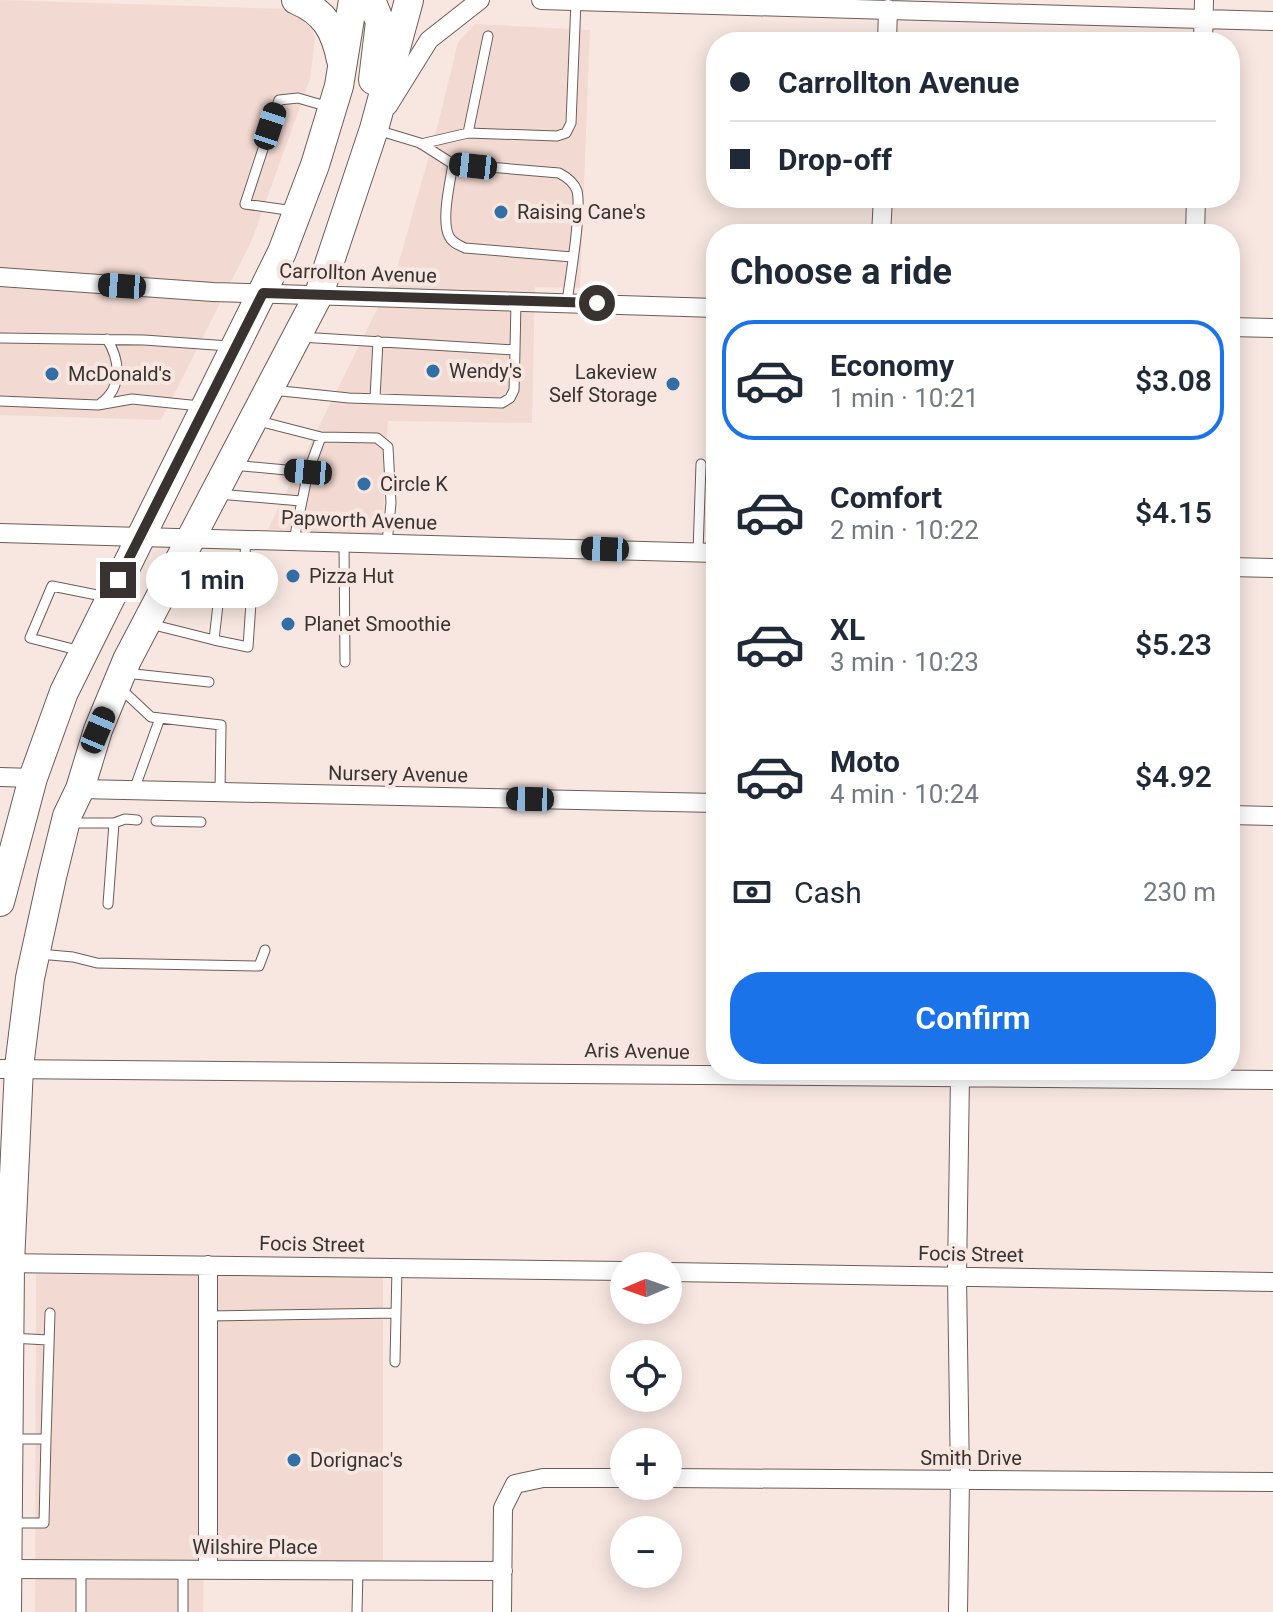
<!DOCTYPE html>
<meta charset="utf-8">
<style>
:root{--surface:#fff;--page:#f6f6f7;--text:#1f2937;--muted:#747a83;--line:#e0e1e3;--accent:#1a73e8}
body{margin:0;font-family:Roboto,sans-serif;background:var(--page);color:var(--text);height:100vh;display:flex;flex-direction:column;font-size:30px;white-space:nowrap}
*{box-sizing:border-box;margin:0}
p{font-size:26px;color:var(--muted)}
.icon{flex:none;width:44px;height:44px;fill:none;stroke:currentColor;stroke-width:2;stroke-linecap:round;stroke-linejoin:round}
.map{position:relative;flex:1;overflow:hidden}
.side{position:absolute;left:706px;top:224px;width:534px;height:856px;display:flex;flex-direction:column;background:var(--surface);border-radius:32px;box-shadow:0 4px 20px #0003}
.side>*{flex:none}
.guide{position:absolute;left:706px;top:32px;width:534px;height:176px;border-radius:32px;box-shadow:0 4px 20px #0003;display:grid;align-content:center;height:176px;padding:0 24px;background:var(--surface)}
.needle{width:52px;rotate:268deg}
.controls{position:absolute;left:610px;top:1252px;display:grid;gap:16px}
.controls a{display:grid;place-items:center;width:72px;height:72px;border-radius:50%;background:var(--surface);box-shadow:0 4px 20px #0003;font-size:40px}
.end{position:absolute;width:36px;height:36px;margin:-18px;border:10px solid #383230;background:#fff;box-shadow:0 0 0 4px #fff}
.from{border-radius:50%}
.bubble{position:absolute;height:56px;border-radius:28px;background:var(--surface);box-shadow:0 4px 20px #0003;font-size:26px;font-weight:600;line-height:56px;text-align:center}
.car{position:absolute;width:24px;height:48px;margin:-24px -12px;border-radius:10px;box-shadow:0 0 6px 2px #0007;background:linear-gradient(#222 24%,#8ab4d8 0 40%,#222 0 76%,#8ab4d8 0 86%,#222 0)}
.guide b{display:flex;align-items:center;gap:28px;height:76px;font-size:30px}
.guide b+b{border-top:2px solid var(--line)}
.guide i{width:20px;height:20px;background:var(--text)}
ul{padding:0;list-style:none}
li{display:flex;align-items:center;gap:24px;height:120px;margin:0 16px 12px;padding:0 8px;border:4px solid transparent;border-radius:32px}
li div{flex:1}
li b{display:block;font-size:30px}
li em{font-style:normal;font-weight:600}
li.current{border-color:var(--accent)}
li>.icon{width:72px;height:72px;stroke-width:1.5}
h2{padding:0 24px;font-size:36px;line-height:96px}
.pay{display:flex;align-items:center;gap:20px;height:88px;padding:0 24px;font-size:30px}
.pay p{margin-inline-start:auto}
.action{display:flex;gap:16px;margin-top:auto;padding:16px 24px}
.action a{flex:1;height:92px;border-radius:32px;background:var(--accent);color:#fff;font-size:32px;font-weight:600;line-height:92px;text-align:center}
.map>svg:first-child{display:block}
.built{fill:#f2dad2}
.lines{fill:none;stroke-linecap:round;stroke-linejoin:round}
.lane-casing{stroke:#6c5d59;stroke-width:11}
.street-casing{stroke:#6c5d59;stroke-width:20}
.primary-casing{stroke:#6c5d59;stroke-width:30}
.lane{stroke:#fff;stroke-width:9}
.street{stroke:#fff;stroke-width:18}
.primary{stroke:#fff;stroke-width:28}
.route{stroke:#383230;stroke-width:10}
.poi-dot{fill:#316fa6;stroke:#f8e7e1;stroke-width:3}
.labels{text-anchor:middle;stroke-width:8;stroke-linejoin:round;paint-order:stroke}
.poi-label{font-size:20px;fill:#383230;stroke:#f8e7e1;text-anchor:start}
.street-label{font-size:20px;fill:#383230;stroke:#f8e7e1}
</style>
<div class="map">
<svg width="1273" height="1612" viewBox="0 0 1273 1612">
<rect width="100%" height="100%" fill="#f8e7e1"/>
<path class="built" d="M 0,0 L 290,9 L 309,19 L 315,38 L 310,79 L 252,240 L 161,420 L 0,415 Z
M 475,24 L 590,30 L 580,288 L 535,287 L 532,423 L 388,421 L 382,537 L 268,529 L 397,269 L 439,120 L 458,42 Z
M 36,1274 L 383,1277 L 383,1561 L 204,1560 L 203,1612 L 35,1612 Z"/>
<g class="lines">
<defs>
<path id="lane" d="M 377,130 L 420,143 L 453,164 L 559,173 C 567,177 574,182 577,191 C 582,211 570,279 567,302
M 468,133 L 488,36
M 421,144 L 468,133 L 557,136 L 566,133 L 571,123 L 576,1
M 453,164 C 450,182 441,221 449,236 C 452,243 459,245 465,248 L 572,257
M 294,211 L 245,204 L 279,100 L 298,98 L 329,107
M 0,338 L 144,340 L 229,346
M 515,350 L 516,301
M 272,390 L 349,398 L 502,403 L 510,398 L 514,390 L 515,350 L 300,337
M 375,398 L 378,341
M 0,401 L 98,405 L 132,399 L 200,406
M 101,403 C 123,387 120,360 107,339
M 255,420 L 321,437
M 232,465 L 308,472
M 218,494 L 301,501
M 294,540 L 308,472 L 321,437 L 377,438 L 388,447 L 391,503 L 387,543
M 344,542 L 345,662
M 698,552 L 701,464
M 244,571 L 246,539
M 150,624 L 214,640 L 222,569 L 253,572 L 248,647 L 214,640
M 81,651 L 30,638 L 52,586 L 107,597
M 125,673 L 209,682
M 120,688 L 151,717 L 221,725 L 220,792
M 134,790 L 160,718
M 156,821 L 201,822
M 69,823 L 114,823 L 125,819 L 137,820
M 108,904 L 114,823
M 39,954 L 73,957 L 97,963 L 259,966 L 265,950
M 208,1316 L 396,1313
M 11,1338 L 48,1340
M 395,1362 L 397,1268
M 46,1439 L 50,1313
M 10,1523 L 44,1523 L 46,1439 L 11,1439
M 183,1569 L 183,1612
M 81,1612 L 81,1570
M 357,1612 L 358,1569"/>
<path id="street" d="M 541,0 L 1273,21
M 887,42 L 888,9
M 1203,42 L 1204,0
M 388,106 L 429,40 L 480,0
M 881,234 L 883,198
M 1195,234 L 1196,198
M 0,277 L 213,292 L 716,308
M 1230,327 L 1273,328
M 0,533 L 716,553
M 1230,567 L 1273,568
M 0,777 L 33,778
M 80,789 L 716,803
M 1230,815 L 1273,816
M 0,1069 L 1273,1080
M 0,1263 L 624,1271
M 208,1265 L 208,1568
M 668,1272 L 1273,1282
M 668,1478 L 1273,1482
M 8,1569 L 503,1571
M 502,1612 L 503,1508 L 515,1484 L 543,1478 L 624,1478
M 958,1612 L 960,1480 L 957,1276 L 960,1076"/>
<path id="primary" d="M 296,0 C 325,12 335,30 341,60
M 371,0 L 380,22 L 373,80
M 0,902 L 33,778 L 64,692 L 282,252 L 315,165 L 339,86 L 353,0
M 7,1612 L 10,1263 L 19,1067 L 30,978 L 52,877 L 67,816 L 80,789 L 98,730 L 127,660 L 319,294 L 374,129 L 409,0"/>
</defs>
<use href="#lane" class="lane-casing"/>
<use href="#street" class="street-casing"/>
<use href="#primary" class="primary-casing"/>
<use href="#lane" class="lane"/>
<use href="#street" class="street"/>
<use href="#primary" class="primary"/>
</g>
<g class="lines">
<path class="route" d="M 118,580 L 263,293 L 597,303"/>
</g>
<g class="poi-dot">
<circle cx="501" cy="212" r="8"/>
<circle cx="433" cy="371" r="8"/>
<circle cx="52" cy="374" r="8"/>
<circle cx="673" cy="384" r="8"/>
<circle cx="364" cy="484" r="8"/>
<circle cx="293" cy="576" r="8"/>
<circle cx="288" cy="624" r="8"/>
<circle cx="294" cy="1460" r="8"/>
</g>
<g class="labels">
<g class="poi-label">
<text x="517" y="219">Raising Cane's</text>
<text x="449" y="378">Wendy's</text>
<text x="657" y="379" text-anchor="end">Lakeview<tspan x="657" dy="23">Self Storage</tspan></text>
<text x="68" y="381">McDonald's</text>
<text x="380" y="491">Circle K</text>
<text x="309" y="583">Pizza Hut</text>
<text x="304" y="631">Planet Smoothie</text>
<text x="310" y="1467">Dorignac's</text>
</g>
<g class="street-label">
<text transform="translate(358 273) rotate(2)" y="7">Carrollton Avenue</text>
<text transform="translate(359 520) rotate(2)" y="7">Papworth Avenue</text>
<text transform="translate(398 774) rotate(1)" y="7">Nursery Avenue</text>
<text transform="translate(637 1051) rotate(1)" y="7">Aris Avenue</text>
<text transform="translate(312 1244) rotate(1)" y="7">Focis Street</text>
<text transform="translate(971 1254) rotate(1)" y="7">Focis Street</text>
<text x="971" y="1465">Smith Drive</text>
<text x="255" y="1554">Wilshire Place</text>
</g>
</g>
</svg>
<div class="controls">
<a><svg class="needle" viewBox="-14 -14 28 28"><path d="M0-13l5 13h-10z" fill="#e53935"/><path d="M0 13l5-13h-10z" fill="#747a83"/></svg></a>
<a><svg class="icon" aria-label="locate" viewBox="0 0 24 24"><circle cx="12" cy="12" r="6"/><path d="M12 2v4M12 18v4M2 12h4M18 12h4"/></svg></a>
<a>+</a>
<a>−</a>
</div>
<i class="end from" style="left:597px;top:303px"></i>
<i class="end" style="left:118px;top:580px"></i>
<div class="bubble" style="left:146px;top:552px;width:132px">1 min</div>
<i class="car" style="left:270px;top:126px;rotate:18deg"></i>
<i class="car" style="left:473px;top:166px;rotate:276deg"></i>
<i class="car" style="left:122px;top:286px;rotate:274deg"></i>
<i class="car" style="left:308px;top:472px;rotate:275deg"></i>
<i class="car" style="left:605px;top:549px;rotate:272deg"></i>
<i class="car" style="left:98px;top:730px;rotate:23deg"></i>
<i class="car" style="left:530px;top:799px;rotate:271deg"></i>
<div class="guide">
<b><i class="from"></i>Carrollton Avenue</b>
<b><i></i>Drop-off</b>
</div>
<section class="side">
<h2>Choose a ride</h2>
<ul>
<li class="current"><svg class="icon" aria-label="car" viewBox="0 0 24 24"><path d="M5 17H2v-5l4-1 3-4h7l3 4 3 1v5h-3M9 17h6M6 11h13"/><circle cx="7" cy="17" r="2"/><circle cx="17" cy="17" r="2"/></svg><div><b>Economy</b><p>1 min · 10:21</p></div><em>$3.08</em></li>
<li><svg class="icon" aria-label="car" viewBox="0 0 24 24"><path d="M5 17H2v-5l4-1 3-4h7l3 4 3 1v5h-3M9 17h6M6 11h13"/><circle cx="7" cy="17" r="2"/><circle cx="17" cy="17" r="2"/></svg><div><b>Comfort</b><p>2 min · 10:22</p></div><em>$4.15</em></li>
<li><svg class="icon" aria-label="car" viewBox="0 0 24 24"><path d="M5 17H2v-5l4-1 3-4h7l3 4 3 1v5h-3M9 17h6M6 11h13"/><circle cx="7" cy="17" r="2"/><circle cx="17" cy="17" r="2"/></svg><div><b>XL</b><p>3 min · 10:23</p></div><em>$5.23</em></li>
<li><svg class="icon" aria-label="car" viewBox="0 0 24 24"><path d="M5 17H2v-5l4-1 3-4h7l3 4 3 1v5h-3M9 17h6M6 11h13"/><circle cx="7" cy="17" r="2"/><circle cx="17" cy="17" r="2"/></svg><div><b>Moto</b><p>4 min · 10:24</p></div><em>$4.92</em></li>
</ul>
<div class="pay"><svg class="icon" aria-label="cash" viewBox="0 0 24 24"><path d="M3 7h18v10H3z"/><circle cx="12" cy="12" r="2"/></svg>Cash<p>230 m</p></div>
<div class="action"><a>Confirm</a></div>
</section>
</div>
